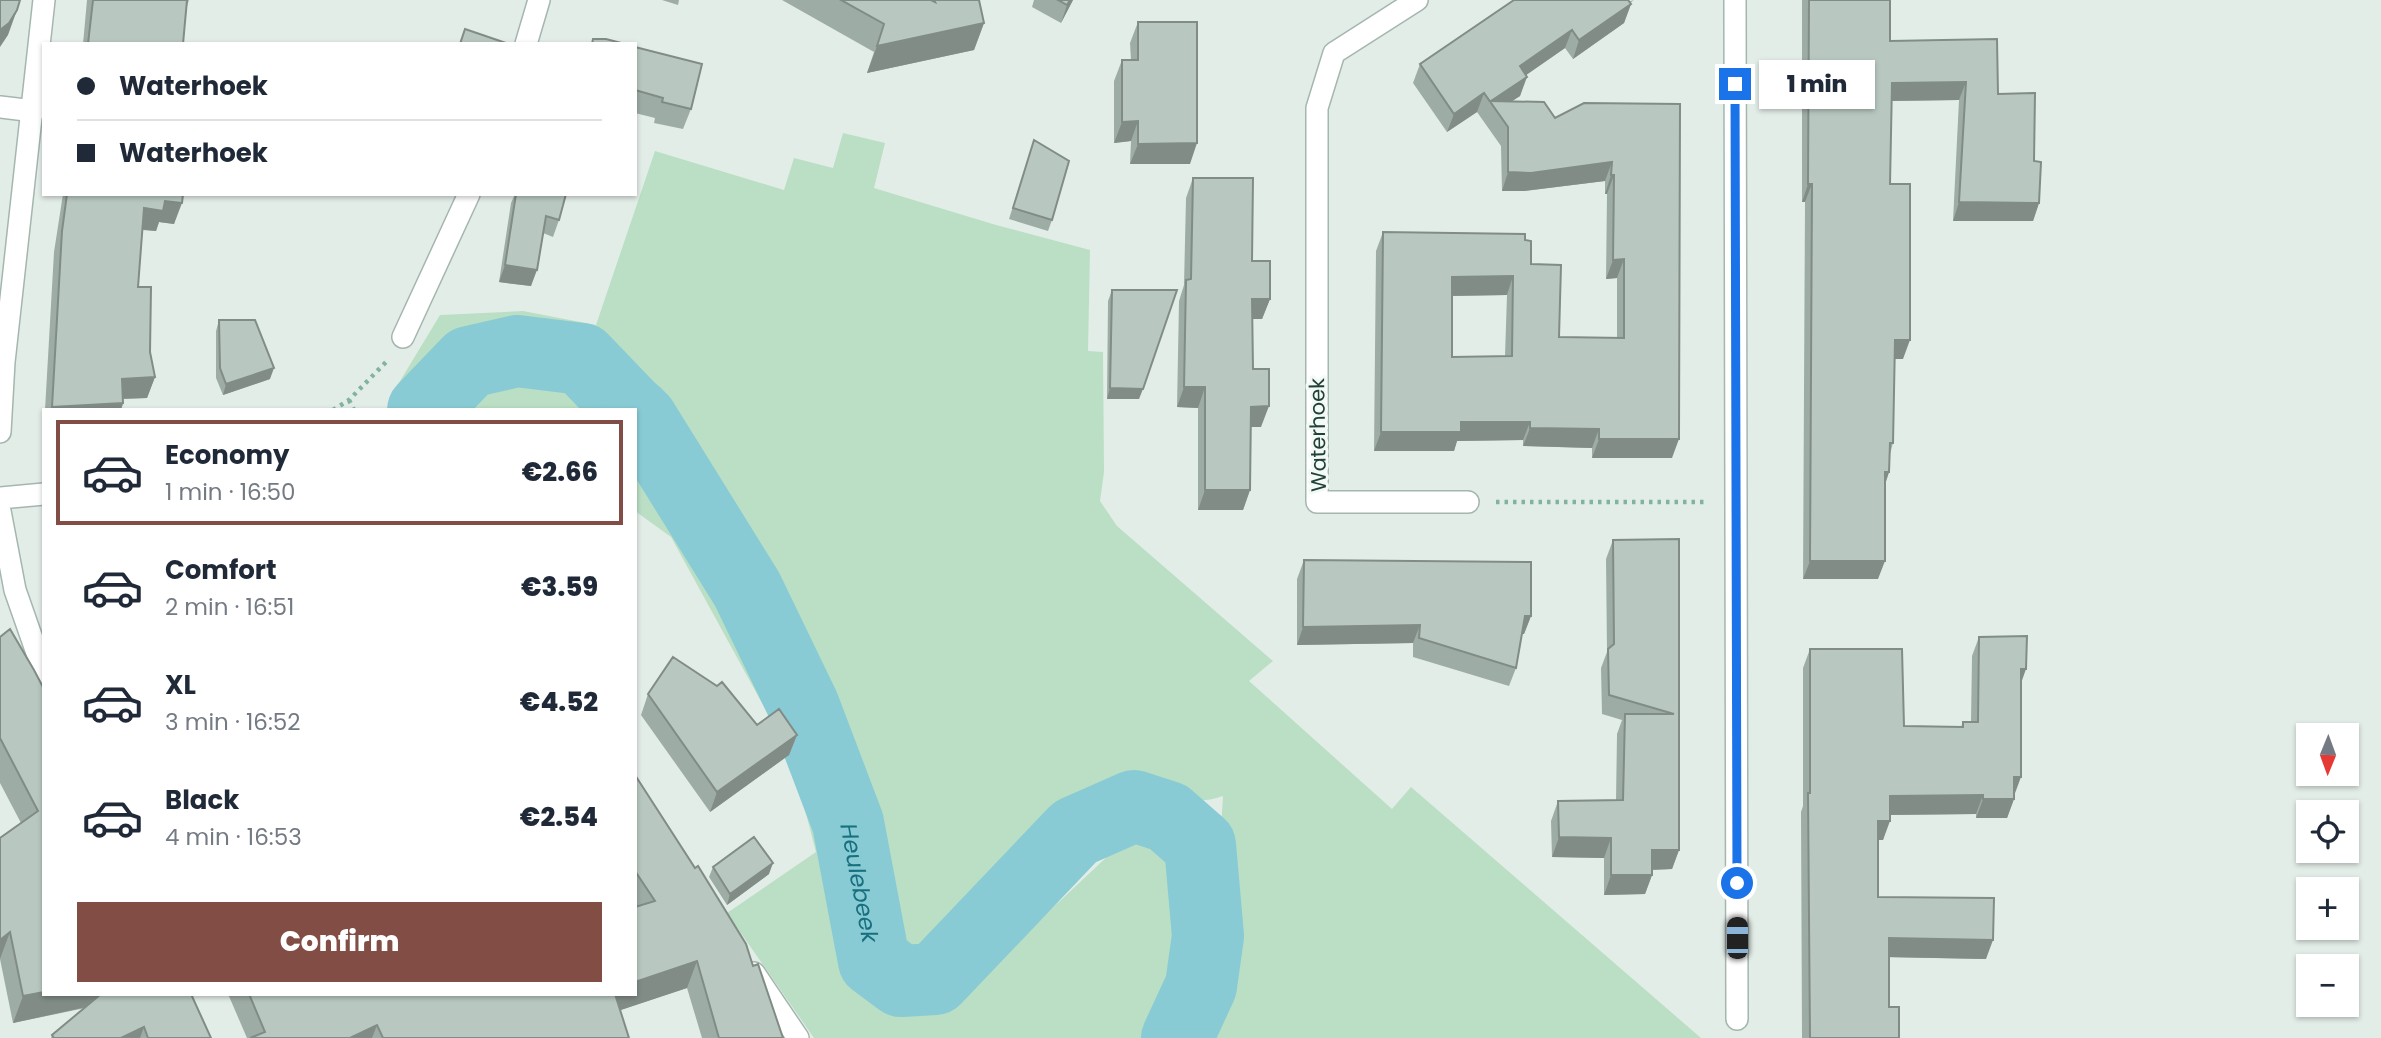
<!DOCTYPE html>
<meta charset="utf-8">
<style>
:root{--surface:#fff;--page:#f6f6f7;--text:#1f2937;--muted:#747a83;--line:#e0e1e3;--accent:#814d44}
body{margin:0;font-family:Poppins,sans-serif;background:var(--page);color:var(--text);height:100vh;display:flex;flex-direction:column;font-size:26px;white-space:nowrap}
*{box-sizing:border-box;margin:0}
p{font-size:23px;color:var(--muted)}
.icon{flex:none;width:38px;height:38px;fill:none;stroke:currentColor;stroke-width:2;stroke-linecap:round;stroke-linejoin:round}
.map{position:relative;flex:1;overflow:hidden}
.panel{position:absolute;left:42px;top:408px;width:595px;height:588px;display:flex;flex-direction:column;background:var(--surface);border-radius:0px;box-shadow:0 2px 5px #0004}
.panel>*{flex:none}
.banner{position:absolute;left:42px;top:42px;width:595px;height:154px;border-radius:0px;box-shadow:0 2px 5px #0004;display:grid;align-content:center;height:154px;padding:0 35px;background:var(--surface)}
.needle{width:46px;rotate:181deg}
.tools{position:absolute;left:2296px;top:723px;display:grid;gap:14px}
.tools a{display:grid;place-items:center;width:63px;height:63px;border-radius:0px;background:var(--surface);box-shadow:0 2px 5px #0004;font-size:35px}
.end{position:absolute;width:32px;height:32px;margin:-16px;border:9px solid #1a73e8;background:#fff;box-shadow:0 0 0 4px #fff}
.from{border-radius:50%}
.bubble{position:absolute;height:49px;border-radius:0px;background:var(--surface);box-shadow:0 2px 5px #0004;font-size:23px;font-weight:800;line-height:49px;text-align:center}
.car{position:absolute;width:21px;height:42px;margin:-21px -10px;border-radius:9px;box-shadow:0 0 5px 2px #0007;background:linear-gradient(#222 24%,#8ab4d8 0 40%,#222 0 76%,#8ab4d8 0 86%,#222 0)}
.banner b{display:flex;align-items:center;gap:24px;height:66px;font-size:26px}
.banner b+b{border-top:2px solid var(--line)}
.banner i{width:18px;height:18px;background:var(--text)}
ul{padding:12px 0 0;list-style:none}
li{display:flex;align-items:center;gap:21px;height:105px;margin:0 14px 10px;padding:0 21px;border:4px solid transparent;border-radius:0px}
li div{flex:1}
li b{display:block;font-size:26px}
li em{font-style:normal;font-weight:800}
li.on{border-color:var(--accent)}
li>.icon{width:63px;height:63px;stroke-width:1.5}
.cta{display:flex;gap:14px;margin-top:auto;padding:14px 35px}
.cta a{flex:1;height:80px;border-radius:0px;background:var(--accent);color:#fff;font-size:28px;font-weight:800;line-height:80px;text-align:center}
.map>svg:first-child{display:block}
.green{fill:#badfc4}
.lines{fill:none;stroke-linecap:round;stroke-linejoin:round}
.river{stroke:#88cbd5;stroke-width:72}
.minor-casing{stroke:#a5b6af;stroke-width:24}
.tertiary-casing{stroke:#a5b6af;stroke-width:24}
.path{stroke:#81b3a2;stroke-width:4.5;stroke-dasharray:3.5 5;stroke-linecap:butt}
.minor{stroke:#fff;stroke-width:21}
.tertiary{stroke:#fff;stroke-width:21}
.wall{fill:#9eaca6;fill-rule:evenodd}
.shaded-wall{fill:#818c87}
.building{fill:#b8c8c1;stroke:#818c87;stroke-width:2;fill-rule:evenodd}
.route{stroke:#1a73e8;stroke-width:9}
.labels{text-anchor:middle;stroke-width:6;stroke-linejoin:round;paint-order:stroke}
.street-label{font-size:21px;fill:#214037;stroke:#f3faf6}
.water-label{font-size:23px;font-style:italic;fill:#18707f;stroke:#f3faf6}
</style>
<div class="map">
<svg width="2381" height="1038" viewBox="0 0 2381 1038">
<rect width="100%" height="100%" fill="#e3ede8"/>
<path class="green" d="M 843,133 L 885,143 L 874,188 L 996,225 L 1090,250 L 1088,351 L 1103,352 L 1104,472 L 1100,501 L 1117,526 L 1273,661 L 1249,681 L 1392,809 L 1411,787 L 1701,1038 L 1206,1038 L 1229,989 L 1233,959 L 1232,917 L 1222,873 L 1220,846 L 1223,796 C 1191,808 1168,792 1137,793 C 1084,794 1049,845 1017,880 L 1000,867 L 942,943 L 919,955 L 896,949 L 886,921 L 866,829 L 839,731 L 782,630 L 715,501 L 652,401 L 605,352 L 561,331 L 501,336 L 452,353 L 402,400 L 394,391 L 440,315 L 523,311 L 596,325 L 655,151 L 784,190 L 794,158 L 833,168 Z
M 511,362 L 554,362 L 608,397 L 617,409 L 458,409 L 469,387 L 485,368 Z
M 635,436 L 699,527 L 784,686 L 849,866 L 860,953 L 870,982 L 889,1001 L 910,1008 L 937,1007 L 976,980 L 1111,853 L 1102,838 L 1126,827 L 1148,828 L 1164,838 L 1176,853 L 1184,877 L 1197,951 L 1182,1001 L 1159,1038 L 814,1038 L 727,913 L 816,852 L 791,756 L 671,537 L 635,511 Z"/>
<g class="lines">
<g class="river">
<path d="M 423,410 L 469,362 L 517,351 L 582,359 L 631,410"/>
<path id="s1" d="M 635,413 L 642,420 L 747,589 L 804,707 L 848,823 L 874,961 L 901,981 L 935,979 L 1075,832 L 1134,806 L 1168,817 L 1200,845 L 1208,936 L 1201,986 L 1177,1038"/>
</g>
<defs>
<path id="minor" d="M 1417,0 L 1334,53 L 1317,108 L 1317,502 L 1468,502
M 1735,0 L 1737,1019
M 526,44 L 539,0
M 0,107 L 34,111
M 403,337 L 469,194
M 0,498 L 44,494
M 754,973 L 798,1038"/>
<path id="tertiary" d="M 0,432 L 4,362 L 44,0
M 0,511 L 15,590 L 44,673"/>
</defs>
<use href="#minor" class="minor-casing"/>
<use href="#tertiary" class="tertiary-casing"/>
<path class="path" d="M 349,400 L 354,410
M 333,410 L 349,400 L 387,361
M 1496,502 L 1707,502"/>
<use href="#minor" class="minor"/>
<use href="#tertiary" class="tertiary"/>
</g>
<path class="wall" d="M 87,0 L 189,0 L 186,9 L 183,44 L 83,44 Z
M 662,0 L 679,0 L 678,5 Z
M 782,0 L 979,0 L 984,23 L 974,50 L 867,73 L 874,52 Z
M 1034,0 L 1073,0 L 1061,23 L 1032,7 Z
M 1634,0 L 1630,3 L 1631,4 L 1624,23 L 1573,59 L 1565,48 L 1526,75 L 1520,96 L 1512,101 L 1555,118 L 1680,104 L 1672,458 L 1592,458 L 1592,448 L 1523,446 L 1523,440 L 1457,441 L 1454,451 L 1374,451 L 1376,251 L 1383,232 L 1525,240 L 1531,264 L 1559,337 L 1617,338 L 1617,278 L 1606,279 L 1607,194 L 1605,194 L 1605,181 L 1524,191 L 1502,191 L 1501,146 L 1477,112 L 1447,132 L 1413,83 L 1420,64 ZM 1507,295 L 1505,356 L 1452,357 L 1452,296 Z
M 1802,0 L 1890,0 L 1890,41 L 1998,94 L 2034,161 L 2039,203 L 2033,221 L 1953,221 L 1959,100 L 1892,101 L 1890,184 L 1903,359 L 1895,359 L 1893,443 L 1890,454 L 1889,472 L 1885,485 L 1878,579 L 1803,579 L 1805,202 L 1802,202 Z
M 1138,22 L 1190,164 L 1130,164 L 1131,141 L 1114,143 L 1114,81 L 1122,60 L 1131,60 L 1130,43 Z
M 635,47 L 691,109 L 683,129 L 654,123 L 655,118 L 635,113 Z
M 1034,140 L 1052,220 L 1048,231 L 1009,219 Z
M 1193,178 L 1252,261 L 1270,299 L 1262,319 L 1252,319 L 1253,369 L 1261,427 L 1251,427 L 1250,490 L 1243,510 L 1198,510 L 1198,408 L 1177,407 L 1179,301 L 1184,285 L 1186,198 Z
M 63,194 L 183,194 L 174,224 L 159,222 L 156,231 L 142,230 L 138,287 L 155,377 L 147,398 L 123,399 L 123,403 L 121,410 L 45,410 L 54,252 Z
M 515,194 L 566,194 L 559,220 L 553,237 L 543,233 L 531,286 L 499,282 L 511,203 Z
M 1112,290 L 1139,399 L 1107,399 L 1108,301 Z
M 219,320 L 270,379 L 223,395 L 216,378 L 216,331 Z
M 1679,539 L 1679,850 L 1672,869 L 1652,870 L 1652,875 L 1645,894 L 1604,895 L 1604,858 L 1552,857 L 1551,821 L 1558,801 L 1616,801 L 1617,734 L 1622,720 L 1602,714 L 1601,668 L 1607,652 L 1606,559 L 1613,540 Z
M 1304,560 L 1531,616 L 1524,634 L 1522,634 L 1516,668 L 1509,686 L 1413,657 L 1413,643 L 1297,645 L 1297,579 Z
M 0,637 L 211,1038 L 51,1038 L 52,1035 L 85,1008 L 13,1023 L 0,959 L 0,838 L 21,823 L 0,783 Z
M 1979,637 L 2021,684 L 2014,799 L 2007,818 L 1976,818 L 1976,814 L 1890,815 L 1883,840 L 1878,840 L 1878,897 L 1986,959 L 1889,957 L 1889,1007 L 1899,1038 L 1802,1038 L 1801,812 L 1803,806 L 1803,668 L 1810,649 L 1904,726 L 1961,727 L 1963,722 L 1971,722 L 1972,656 Z
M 648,694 L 757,725 L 797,735 L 789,755 L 710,812 L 641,715 Z
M 635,775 L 753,966 L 783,1038 L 702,1038 L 687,988 L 620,1010 L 629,1038 L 247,1038 L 228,994 L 635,994 Z
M 713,867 L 769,874 L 727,905 L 709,877 Z"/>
<path class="shaded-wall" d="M 1070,0 L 1073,0 L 1061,23 L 1067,5 Z
M 1631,4 L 1624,23 L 1573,59 L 1579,40 Z
M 17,10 L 8,35 L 0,47 L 0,30 Z
M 984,23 L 974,50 L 867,73 L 877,46 Z
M 1572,30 L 1565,48 L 1513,84 L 1520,66 Z
M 1527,77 L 1520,96 L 1497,111 L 1491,101 Z
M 1966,82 L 1959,100 L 1885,101 L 1892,83 Z
M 1484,93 L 1477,112 L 1447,132 L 1454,114 Z
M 1138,121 L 1131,141 L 1114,143 L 1122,122 Z
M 1197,143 L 1190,164 L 1130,164 L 1138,144 Z
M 1612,162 L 1605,181 L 1524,191 L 1502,191 L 1508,172 Z
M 1611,175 L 1614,175 L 1607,194 L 1605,194 Z
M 1808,184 L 1812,184 L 1805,202 L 1802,202 Z
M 165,201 L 182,203 L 174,224 L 159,222 L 156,231 L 137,229 L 144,208 Z
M 1959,202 L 2039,203 L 2033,221 L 1953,221 Z
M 1624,259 L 1617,278 L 1606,279 L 1613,260 Z
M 505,265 L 537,270 L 531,286 L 499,282 Z
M 1513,276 L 1507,295 L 1446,296 L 1452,277 Z
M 1252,299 L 1270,299 L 1262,319 L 1245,319 Z
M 1895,340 L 1910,340 L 1903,359 L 1888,359 Z
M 274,368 L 270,379 L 223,395 L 226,384 Z
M 155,377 L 147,398 L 114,399 L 122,379 Z
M 1184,387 L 1205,387 L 1198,408 L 1177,407 Z
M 1110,388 L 1143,389 L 1139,399 L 1107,399 Z
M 123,403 L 121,410 L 51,410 L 52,407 Z
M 1269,406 L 1261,427 L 1243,427 L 1251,407 Z
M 1461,422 L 1530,422 L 1523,440 L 1457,441 L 1454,451 L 1374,451 L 1381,432 Z
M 1530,428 L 1599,429 L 1592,448 L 1523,446 Z
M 1599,439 L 1679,439 L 1672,458 L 1592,458 Z
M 1885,472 L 1889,472 L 1883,490 Z
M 1205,490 L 1250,490 L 1243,510 L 1198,510 Z
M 1810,561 L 1885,561 L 1878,579 L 1803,579 Z
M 1525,616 L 1531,616 L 1524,634 L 1518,634 Z
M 1420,625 L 1413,643 L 1297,645 L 1303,627 Z
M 2021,669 L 2026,669 L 2019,689 Z
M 797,735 L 789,755 L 710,812 L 717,792 Z
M 2014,777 L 2021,777 L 2014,796 Z
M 1983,795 L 1976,814 L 1883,815 L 1890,796 Z
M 1983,799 L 2014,799 L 2007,818 L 1976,818 Z
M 1878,821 L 1890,821 L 1883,840 L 1871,840 Z
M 1559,837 L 1611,838 L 1604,858 L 1552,857 Z
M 1652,850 L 1679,850 L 1672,869 L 1645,870 Z
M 773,863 L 769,874 L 727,905 L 730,894 Z
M 1611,875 L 1652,875 L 1645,894 L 1604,895 Z
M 10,932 L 0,959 L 0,940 Z
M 1889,938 L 1993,940 L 1986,959 L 1882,957 Z
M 697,961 L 687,988 L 603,1016 L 611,994 L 635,994 L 635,982 Z
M 44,992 L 44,994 L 117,994 L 114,1001 L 13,1023 L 23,996 Z
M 377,1025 L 372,1038 L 350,1038 Z
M 144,1027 L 140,1038 L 121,1038 Z"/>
<path class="building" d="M 0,0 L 20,0 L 17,10 L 9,23 L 0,30 Z
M 93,0 L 187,0 L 183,44 L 88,44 Z
M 841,0 L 931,0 L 935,2 L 934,0 L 979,0 L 984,23 L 877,46 L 884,24 Z
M 1058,0 L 1070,0 L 1067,5 Z
M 1514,0 L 1628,0 L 1631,4 L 1579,40 L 1572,30 L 1520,66 L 1527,77 L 1491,101 L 1544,102 L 1555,118 L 1584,103 L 1680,104 L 1679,439 L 1599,439 L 1599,429 L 1530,428 L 1530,422 L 1461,422 L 1461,432 L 1381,432 L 1383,232 L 1525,234 L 1525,240 L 1531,241 L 1531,264 L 1561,265 L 1559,337 L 1624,338 L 1624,259 L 1613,260 L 1614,175 L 1611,175 L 1612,162 L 1531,173 L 1508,172 L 1508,127 L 1484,93 L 1454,114 L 1420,64 ZM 1513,276 L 1512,356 L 1452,357 L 1452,277 Z
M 1809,0 L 1890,0 L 1890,41 L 1997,39 L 1998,94 L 2035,93 L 2034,161 L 2041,162 L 2039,203 L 1959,202 L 1966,82 L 1892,83 L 1890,184 L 1910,184 L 1910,340 L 1895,340 L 1893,443 L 1890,443 L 1889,472 L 1885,472 L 1885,561 L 1810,561 L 1812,184 L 1808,184 Z
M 1138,22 L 1197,22 L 1197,143 L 1138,144 L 1138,121 L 1122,122 L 1122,60 L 1138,60 Z
M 465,29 L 506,43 L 506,44 L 460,44 Z
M 593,39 L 606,39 L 625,44 L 592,44 Z
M 635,47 L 702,64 L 691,109 L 662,102 L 663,98 L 635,90 Z
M 1034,140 L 1069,161 L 1052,220 L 1013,208 Z
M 1193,178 L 1253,178 L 1252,261 L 1270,261 L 1270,299 L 1252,299 L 1253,369 L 1269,369 L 1269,406 L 1251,407 L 1250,490 L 1205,490 L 1205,387 L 1184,387 L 1186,280 L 1191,279 Z
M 67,194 L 183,194 L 182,203 L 165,201 L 163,211 L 144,208 L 138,287 L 151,287 L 150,352 L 155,377 L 122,379 L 123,403 L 52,407 L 62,231 Z
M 516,194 L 566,194 L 559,220 L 546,216 L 537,270 L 505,265 Z
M 1112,290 L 1177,290 L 1143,389 L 1110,388 Z
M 219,320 L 255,320 L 274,368 L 226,384 L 220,368 Z
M 1679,539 L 1679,850 L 1652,850 L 1652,875 L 1611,875 L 1611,838 L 1559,837 L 1558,801 L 1623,800 L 1625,714 L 1674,714 L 1609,695 L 1608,649 L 1614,644 L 1613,540 Z
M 1304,560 L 1531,562 L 1531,616 L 1525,616 L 1516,668 L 1419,638 L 1420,625 L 1303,627 Z
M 10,629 L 34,670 L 44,689 L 44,992 L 23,996 L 10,932 L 0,940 L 0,838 L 38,811 L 0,738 L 0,637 Z
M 2027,636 L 2026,669 L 2021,669 L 2021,777 L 2014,777 L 2014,799 L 1983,799 L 1983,795 L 1890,796 L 1890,821 L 1878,821 L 1878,897 L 1994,898 L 1993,940 L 1889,938 L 1889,1007 L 1899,1007 L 1899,1038 L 1810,1038 L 1808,793 L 1810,793 L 1810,649 L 1902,649 L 1904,726 L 1963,727 L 1963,722 L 1978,722 L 1979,637 Z
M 673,657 L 717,686 L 722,682 L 757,725 L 779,709 L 797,735 L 717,792 L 648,694 Z
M 635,775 L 695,868 L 698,866 L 746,944 L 753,966 L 758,964 L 783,1038 L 719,1038 L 697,961 L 635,982 L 635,907 L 655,901 L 635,871 Z
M 754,837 L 773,863 L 730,894 L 713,867 Z
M 101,994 L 191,994 L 211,1038 L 148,1038 L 144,1027 L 121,1038 L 54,1038 L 52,1035 Z
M 249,994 L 615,994 L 629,1038 L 383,1038 L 377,1025 L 350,1038 L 250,1038 L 265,1032 Z"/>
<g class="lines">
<path class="route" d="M 1735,84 L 1737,883"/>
</g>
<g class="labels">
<g class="street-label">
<text transform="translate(1318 435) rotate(-91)" y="7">Waterhoek</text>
</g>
<g class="water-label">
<text dy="8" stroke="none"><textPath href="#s1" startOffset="525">Heulebeek</textPath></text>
</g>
</g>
</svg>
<div class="tools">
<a><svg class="needle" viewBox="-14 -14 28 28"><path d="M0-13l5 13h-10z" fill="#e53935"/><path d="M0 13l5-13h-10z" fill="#747a83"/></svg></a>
<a><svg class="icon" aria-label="locate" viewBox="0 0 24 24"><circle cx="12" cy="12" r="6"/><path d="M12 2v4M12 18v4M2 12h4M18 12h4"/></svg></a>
<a>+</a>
<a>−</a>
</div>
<i class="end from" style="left:1737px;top:883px"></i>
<i class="end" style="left:1735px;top:84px"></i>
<div class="bubble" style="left:1759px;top:60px;width:116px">1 min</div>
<i class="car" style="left:1737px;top:938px;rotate:0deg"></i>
<div class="banner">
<b><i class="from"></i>Waterhoek</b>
<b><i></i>Waterhoek</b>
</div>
<section class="panel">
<ul>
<li class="on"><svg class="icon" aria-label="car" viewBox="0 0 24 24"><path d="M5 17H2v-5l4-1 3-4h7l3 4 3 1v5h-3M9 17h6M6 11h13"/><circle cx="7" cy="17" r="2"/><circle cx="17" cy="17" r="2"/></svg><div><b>Economy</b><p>1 min · 16:50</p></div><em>€2.66</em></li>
<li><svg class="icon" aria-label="car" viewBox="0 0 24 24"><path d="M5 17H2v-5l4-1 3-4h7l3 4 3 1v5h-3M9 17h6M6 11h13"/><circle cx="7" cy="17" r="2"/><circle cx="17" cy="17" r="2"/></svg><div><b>Comfort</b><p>2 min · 16:51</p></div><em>€3.59</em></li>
<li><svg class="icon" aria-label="car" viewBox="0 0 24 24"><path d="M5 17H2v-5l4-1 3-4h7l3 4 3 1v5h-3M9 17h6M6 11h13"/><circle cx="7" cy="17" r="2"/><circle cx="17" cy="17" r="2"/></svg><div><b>XL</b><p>3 min · 16:52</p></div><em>€4.52</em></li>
<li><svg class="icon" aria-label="car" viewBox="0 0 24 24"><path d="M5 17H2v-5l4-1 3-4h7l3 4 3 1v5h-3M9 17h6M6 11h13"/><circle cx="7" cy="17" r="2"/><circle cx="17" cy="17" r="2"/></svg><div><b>Black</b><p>4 min · 16:53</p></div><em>€2.54</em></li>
</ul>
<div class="cta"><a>Confirm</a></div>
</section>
</div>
